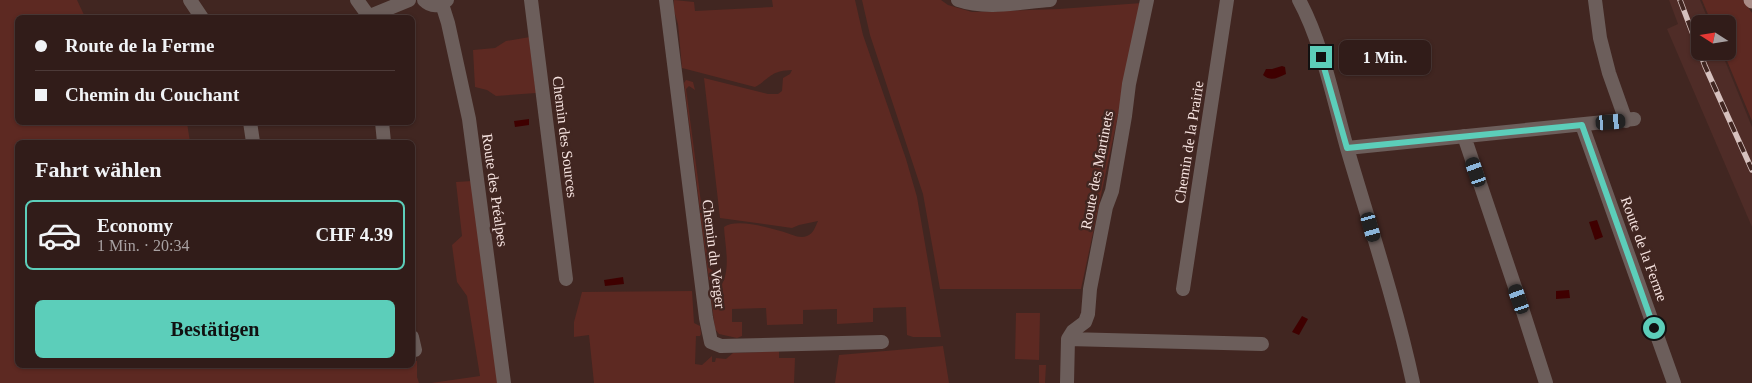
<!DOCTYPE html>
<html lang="de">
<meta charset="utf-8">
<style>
:root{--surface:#311c19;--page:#3d2926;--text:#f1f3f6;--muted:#a8a1a2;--line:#4c3a38;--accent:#5cceba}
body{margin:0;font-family:Georgia,serif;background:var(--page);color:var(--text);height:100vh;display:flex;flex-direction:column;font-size:19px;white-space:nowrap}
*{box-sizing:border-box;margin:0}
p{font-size:16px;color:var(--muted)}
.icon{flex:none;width:28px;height:28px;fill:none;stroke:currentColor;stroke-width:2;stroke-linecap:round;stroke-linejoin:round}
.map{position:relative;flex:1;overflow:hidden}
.drawer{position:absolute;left:15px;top:140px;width:400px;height:228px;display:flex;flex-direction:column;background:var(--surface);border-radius:8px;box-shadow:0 1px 4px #0004,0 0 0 1px var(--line)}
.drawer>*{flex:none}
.banner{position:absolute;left:15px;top:15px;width:400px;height:110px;border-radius:8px;box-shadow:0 1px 4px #0004,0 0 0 1px var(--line);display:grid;align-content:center;height:110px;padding:0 20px;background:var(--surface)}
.needle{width:32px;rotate:282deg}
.fabs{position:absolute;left:1691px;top:15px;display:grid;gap:10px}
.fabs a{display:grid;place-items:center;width:45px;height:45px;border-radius:8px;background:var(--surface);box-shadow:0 1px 4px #0004,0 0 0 1px var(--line);font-size:25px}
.end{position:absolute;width:22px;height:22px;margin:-11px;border:6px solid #5cceba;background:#111;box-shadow:0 0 0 2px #111}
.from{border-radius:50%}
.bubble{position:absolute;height:35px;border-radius:8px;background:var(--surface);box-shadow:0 1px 4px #0004,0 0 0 1px var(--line);font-size:16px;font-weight:600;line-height:35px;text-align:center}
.car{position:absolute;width:15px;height:30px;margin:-15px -8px;border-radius:6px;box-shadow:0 0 4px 1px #0007;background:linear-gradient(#222 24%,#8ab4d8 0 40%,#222 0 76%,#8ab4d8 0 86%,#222 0)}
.banner b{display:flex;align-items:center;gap:18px;height:48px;font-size:19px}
.banner b+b{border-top:1px solid var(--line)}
.banner i{width:12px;height:12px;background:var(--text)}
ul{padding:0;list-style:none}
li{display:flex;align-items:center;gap:15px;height:70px;margin:0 10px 8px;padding:0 10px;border:2px solid transparent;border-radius:8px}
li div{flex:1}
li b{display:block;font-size:19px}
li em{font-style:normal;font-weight:600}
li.current{border-color:var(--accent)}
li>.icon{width:45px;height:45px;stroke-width:1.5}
h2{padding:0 20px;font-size:22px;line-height:60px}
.action{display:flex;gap:10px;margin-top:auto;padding:10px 20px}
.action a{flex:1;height:58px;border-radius:8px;background:var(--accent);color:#111;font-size:20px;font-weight:600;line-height:58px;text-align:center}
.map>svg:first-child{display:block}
.built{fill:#4f2c27}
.green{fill:#5d2922}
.water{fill:#3f0000}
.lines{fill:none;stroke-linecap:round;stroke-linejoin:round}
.minor{stroke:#6c5e5b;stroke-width:14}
.major{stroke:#a98c87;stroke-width:15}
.rail-casing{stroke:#d6c1be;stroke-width:5.5}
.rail{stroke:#412621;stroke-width:4;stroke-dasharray:11;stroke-linecap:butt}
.route{stroke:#5cceba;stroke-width:6}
.labels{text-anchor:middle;stroke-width:5;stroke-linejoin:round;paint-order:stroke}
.street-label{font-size:15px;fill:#f7e4e1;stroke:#412621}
</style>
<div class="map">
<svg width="1752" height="383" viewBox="0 0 1752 383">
<rect width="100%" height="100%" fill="#412621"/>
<path class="built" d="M 1669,0 L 1700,0 L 1710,24 L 1700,24 L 1700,51 L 1721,51 L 1752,127 L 1752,227 L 1667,29 L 1678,24 Z"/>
<path class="green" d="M 0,0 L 77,0 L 85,17 L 18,18 L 18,122 L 187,123 L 190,142 L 18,142 L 18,365 L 253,365 L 262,367 L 267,365 L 412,365 L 413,361 L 417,361 L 417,377 L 419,383 L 0,383 Z
M 674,0 L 694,2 L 695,11 L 773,7 L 772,0 L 855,0 L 863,35 L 906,159 L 917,197 L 941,337 L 913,337 L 907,335 L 906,307 L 873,308 L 873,322 L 837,324 L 837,309 L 803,310 L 803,324 L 767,325 L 766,308 L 732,309 L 732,322 L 742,322 L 742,336 L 737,338 L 719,334 L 715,329 L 710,290 L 719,289 C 732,272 725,247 724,227 C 737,218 769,228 784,232 C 791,234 799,239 807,236 C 814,233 815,227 818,221 L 799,225 L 792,228 L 720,218 L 704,78 L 768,94 L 778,94 L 782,91 L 783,78 L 790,74 L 792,70 C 770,71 772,77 755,87 L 682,68 L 678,24 L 674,11 Z
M 862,0 L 941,0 L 948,5 L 972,12 L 1059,9 L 1142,3 L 1081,289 L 940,289 L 923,194 L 870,35 Z
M 1702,0 L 1743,0 L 1752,13 L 1752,121 L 1723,51 L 1728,51 L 1728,24 L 1712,24 Z
M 530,37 L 536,93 L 496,96 L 487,90 L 475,87 L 473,50 L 495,48 L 506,41 Z
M 686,80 L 693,82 L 695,90 L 689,86 L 686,89 L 702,210 L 700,210 L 684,83 Z
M 472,181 L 498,383 L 431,383 L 480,376 L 467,296 L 457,282 L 452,245 L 462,236 L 456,182 Z
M 700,213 L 702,213 L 709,268 L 717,274 L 714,279 L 709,280 Z
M 692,291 L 694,323 L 700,326 L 701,334 L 700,336 L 696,336 L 695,364 L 702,365 L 712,356 L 712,362 L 715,362 L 716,358 L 726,359 L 733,353 L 763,352 L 763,346 L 779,348 L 779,358 L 795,358 L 794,383 L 594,383 L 589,335 L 574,337 L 574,322 L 582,292 Z
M 1016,313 L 1040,313 L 1039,360 L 1015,359 Z
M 943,346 L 949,383 L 835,383 L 839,355 Z
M 1039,365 L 1046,365 L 1045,383 L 1039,383 Z"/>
<path class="water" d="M 1282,66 L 1285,67 L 1286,74 C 1277,78 1271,82 1263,75 L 1266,69 L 1272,69 Z
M 529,119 L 529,125 L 515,127 L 514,121 Z
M 1597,220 L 1603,237 L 1595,240 L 1589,222 Z
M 623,277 L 624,284 L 605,286 L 604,280 Z
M 1569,290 L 1570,298 L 1556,299 L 1556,291 Z
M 1302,316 L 1308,319 L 1299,335 L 1292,332 Z"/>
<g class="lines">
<path class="minor" d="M 190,0 L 202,18
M 357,0 L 370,18
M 424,0 C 431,7 439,7 447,0
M 531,0 L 566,279
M 666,0 L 706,318 L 711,342 L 721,346 L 882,342
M 958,0 C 987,10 1021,2 1050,0
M 1299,0 C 1322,42 1334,102 1347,148 C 1370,226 1396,304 1413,383
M 1595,0 L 1600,38 L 1609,73 L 1626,121
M 442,4 L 448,23 L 469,119 L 504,383
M 370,16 L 409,0
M 250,122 L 253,142
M 382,122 L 384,142
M 1582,125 L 1674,383
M 1464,136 L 1519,299 L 1546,383
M 1347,148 L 1634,119
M 1183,289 L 1227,0
M 412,337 L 415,350
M 1068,339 L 1262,344
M 1067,383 L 1068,339 L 1073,331 L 1085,322 L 1088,314 L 1090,289 L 1106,207 L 1112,191 L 1125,116 L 1129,84 L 1147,0"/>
<path class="major" d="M 1751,0 L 1752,1"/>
<defs>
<path id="rail" d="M 1680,0 L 1705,66 L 1752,170"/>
</defs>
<use href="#rail" class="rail-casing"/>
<use href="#rail" class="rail"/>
</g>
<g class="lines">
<path class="route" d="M 1321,57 L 1347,148 L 1582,125 L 1654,328"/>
</g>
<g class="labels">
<g class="street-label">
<text transform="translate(565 137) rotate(83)" y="5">Chemin des Sources</text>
<text transform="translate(1189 142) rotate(-81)" y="5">Chemin de la Prairie</text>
<text transform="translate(1097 170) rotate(-79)" y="5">Route des Martinets</text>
<text transform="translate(495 190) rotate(82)" y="5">Route des Préalpes</text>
<text transform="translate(1644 249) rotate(70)" y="5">Route de la Ferme</text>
<text transform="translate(714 254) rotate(83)" y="5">Chemin du Verger</text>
</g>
</g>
</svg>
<div class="fabs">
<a><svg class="needle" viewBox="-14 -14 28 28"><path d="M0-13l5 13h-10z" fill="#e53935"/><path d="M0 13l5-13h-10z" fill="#a8a1a2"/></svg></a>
</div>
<i class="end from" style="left:1654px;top:328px"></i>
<i class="end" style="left:1321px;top:57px"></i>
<div class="bubble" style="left:1339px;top:40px;width:92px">1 Min.</div>
<i class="car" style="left:1611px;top:122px;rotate:85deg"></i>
<i class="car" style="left:1476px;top:172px;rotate:341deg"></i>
<i class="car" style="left:1371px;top:227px;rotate:164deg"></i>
<i class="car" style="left:1519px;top:299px;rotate:341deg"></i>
<div class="banner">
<b><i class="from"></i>Route de la Ferme</b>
<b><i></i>Chemin du Couchant</b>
</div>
<section class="drawer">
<h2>Fahrt wählen</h2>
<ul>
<li class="current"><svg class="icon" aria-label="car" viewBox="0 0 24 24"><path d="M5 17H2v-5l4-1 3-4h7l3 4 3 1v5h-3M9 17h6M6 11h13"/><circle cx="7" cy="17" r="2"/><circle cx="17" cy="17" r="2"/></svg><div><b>Economy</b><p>1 Min. · 20:34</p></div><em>CHF 4.39</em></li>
</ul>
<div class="action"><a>Bestätigen</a></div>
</section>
</div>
